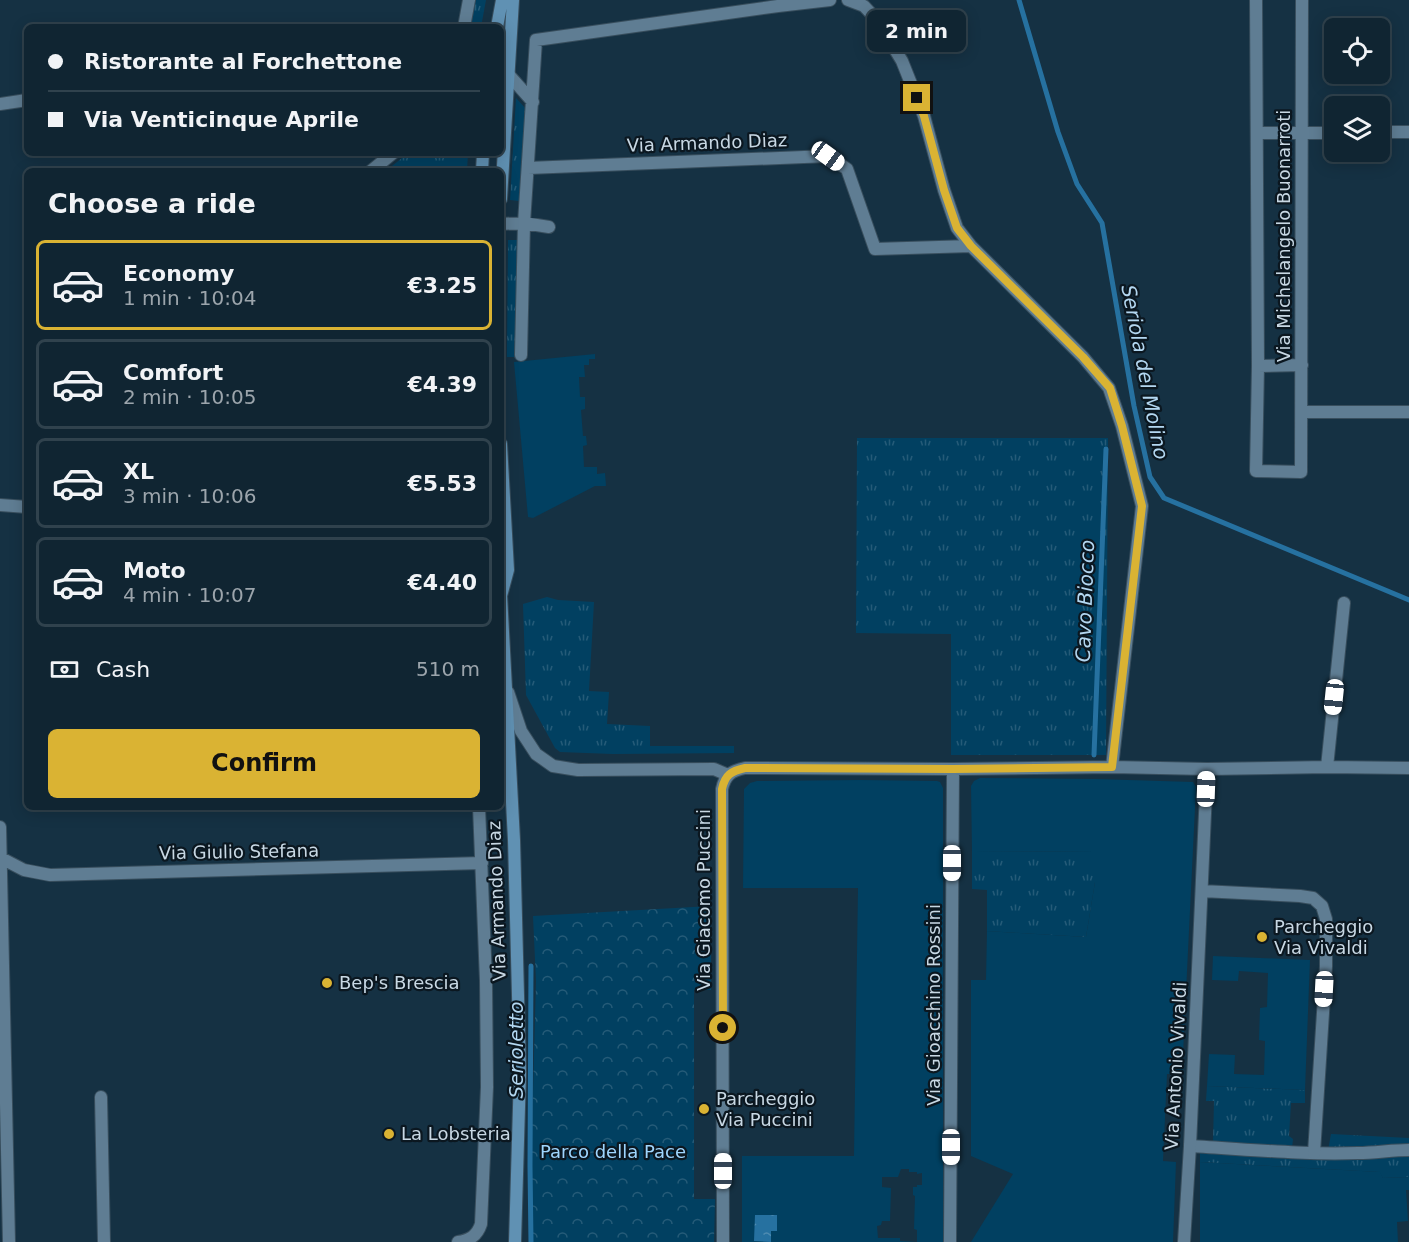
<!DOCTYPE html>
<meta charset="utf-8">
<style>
:root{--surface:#102532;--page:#1e313e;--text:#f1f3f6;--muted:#9ca5ac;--line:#30424d;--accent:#dab333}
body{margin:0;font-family:"DejaVu Sans",sans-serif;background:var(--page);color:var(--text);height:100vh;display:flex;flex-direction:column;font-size:22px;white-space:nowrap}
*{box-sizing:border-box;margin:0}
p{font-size:20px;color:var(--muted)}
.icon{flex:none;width:33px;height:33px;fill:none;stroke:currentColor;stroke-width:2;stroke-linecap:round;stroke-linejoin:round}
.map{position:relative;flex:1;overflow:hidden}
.panel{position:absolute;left:24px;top:168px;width:480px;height:642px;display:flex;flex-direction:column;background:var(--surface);border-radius:9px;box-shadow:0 3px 15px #0003,0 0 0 2px var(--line)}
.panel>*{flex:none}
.top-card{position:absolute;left:24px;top:24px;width:480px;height:132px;border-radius:9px;box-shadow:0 3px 15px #0003,0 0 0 2px var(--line);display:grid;align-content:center;height:132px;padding:0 24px;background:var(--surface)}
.controls{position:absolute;left:1324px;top:18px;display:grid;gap:12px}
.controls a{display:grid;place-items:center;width:66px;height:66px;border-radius:9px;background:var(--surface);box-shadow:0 3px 15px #0003,0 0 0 2px var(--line);font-size:30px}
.end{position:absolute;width:27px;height:27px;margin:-14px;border:8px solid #dab333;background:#111;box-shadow:0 0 0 3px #111}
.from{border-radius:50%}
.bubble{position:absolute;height:42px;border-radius:9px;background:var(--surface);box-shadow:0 3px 15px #0003,0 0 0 2px var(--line);font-size:20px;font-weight:600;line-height:42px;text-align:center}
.car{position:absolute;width:18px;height:36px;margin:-18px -9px;border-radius:8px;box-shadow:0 0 4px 2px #0007;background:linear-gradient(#fff 24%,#345 0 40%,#fff 0 76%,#345 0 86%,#fff 0)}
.top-card b{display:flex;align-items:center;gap:21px;height:57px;font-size:22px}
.top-card b+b{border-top:2px solid var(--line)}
.top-card i{width:15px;height:15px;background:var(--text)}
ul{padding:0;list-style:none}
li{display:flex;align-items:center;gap:18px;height:90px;margin:0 12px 9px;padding:0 12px;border:3px solid var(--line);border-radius:9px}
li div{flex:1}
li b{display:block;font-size:22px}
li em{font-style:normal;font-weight:600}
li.current{border-color:var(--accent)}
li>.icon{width:54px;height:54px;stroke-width:1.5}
h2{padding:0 24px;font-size:27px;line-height:72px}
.pay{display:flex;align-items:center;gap:15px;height:66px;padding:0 24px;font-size:22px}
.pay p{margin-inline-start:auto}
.button{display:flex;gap:12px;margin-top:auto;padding:12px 24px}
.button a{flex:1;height:69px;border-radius:9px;background:var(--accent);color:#111;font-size:24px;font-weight:600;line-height:69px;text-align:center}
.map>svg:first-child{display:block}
.grass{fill:url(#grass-tufts)}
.park{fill:url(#park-crowns)}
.garden{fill:#014061;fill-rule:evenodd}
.water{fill:url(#water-ripples)}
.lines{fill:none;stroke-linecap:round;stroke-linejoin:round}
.stream{stroke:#2671a0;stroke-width:5}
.pedestrian-casing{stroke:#384e5d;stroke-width:14}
.minor-casing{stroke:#384e5d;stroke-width:14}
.secondary-casing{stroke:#384e5d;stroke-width:14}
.pedestrian{stroke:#5f7d93;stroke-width:12}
.minor{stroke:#5f7d93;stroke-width:12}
.secondary{stroke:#6091b3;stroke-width:12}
.route{stroke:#dab333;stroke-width:8}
.poi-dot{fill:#dab333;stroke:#0b1720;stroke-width:2}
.labels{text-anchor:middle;stroke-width:4.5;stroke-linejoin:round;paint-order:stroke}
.street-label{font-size:18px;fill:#c8d8e4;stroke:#0b1720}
.poi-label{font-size:18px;fill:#c8d8e4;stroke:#0b1720;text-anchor:start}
.park-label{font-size:18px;fill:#9fd6fe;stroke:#0b1720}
.water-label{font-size:20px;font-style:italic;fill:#b3d7f1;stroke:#0b1720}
</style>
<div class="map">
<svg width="1409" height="1242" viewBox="0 0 1409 1242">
<defs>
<pattern id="grass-tufts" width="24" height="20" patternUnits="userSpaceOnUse" patternTransform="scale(1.5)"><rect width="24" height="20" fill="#014061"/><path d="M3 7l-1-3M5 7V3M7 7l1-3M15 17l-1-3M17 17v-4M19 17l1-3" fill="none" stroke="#255b78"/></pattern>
<pattern id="park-crowns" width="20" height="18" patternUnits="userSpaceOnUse" patternTransform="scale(1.5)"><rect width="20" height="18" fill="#014061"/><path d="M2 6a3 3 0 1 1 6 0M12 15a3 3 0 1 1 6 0" fill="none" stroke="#255b78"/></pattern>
<pattern id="water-ripples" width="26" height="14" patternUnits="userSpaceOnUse" patternTransform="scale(1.5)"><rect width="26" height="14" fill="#2671a0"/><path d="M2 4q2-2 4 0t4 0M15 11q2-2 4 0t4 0" fill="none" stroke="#4e8bb1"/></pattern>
</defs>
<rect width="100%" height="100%" fill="#153143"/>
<path class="grass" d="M 474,0 L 486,0 L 481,27 L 471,27 Z
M 516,98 L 526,109 L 519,201 L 510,200 Z
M 408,153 L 468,153 L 467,171 L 386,171 Z
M 508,240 L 521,240 L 519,357 L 507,357 Z
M 857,438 L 1108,438 L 1106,755 L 951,755 L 951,634 L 856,633 Z
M 547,597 L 558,600 L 594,602 L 589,691 L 609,692 L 607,724 L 650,726 L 650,746 L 734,746 L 734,753 L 613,754 L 560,752 L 555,748 L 526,695 L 523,604 Z
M 972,851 L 1095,852 L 1095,882 L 1086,937 L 987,931 L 987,890 L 972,889 Z
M 1207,1086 L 1305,1090 L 1305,1103 L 1291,1103 L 1289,1136 L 1293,1139 L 1292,1148 L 1213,1142 L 1214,1101 L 1206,1101 Z
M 1331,1134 L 1409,1138 L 1409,1177 L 1383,1178 L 1379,1172 L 1200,1162 L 1200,1149 L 1327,1156 Z"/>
<path class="park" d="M 711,906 L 711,990 L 694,990 L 694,1199 L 715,1199 L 714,1242 L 529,1242 L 536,981 L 533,916 Z"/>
<path class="garden" d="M 595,354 L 595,359 L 589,359 L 589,365 L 584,365 L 585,377 L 579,377 L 580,397 L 585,397 L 585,409 L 581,410 L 583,436 L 586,436 L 587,445 L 583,446 L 584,467 L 597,467 L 597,474 L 605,473 L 606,486 L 595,486 L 533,518 L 528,517 L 514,362 Z
M 980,778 L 1096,779 L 1193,782 L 1196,787 L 1182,1074 L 1167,1074 L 1163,1161 L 1176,1162 L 1173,1242 L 971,1242 L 1013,1174 L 971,1156 L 971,980 L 986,980 L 987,931 L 1086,937 L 1095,882 L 1095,852 L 972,851 L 971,786 L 974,781 Z
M 860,780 L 937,781 L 940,782 L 943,788 L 943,1242 L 742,1242 L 742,1156 L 854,1156 L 858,888 L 743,888 L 744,789 L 750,783 L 757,781 ZM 901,1169 L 909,1169 L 909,1172 L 917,1172 L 917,1174 L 922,1173 L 922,1185 L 917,1185 L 917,1187 L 913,1187 L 913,1195 L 915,1196 L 914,1229 L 917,1230 L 917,1242 L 900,1241 L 900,1238 L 878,1238 L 877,1226 L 881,1225 L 882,1221 L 890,1221 L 891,1188 L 882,1187 L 882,1177 L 898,1177 Z
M 1213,956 L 1310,960 L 1305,1090 L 1207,1086 L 1209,1054 L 1235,1055 L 1234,1074 L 1264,1075 L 1265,1041 L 1259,1040 L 1260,1008 L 1267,1007 L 1268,973 L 1239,971 L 1238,981 L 1212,980 Z
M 1200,1162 L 1380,1172 L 1383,1178 L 1409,1177 L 1409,1190 L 1406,1190 L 1408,1221 L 1397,1222 L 1398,1242 L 1200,1242 Z"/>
<path class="water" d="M 755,1215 L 777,1215 L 777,1231 L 771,1231 L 771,1242 L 754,1241 Z"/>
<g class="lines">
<path class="stream" d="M 1019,0 L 1058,132 L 1077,184 L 1102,223 L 1134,406 L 1150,477 L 1164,498 L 1409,600
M 1094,755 L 1106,449
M 531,1242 L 530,1166 L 531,966"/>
<defs>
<path id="pedestrian" d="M 1190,1146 C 1246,1149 1302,1155 1358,1153 C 1375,1153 1392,1150 1409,1150"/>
<path id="minor" d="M 848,0 L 864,6 L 877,20 L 902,61 L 924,116 L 944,190 L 957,228 L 971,246 L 1083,357 L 1109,388 L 1122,426 L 1142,506 L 1112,767
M 1256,0 L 1258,366 L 1256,471 L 1301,472 L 1302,0
M 464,27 L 469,0
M 508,74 L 533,102
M 0,104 L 27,100
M 1380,132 L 1409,132
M 1257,133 L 1335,133
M 528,168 L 828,156 L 847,169 L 875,249 L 971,246
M 371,171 L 393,153
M 501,224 L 524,223 L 549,227
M 521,355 L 524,223 L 536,40 L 778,6 L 830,0
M 1258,366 L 1302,365
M 1302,412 L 1409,412
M 0,505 L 27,507
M 508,692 L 521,731 L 536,754 L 553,766 L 578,770 L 714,769 L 728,775
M 1327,767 L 1344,603
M 0,827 L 9,1242
M 1,858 L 24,870 L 50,875 L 482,863
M 1202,891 L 1300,896 L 1313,898 L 1322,906 L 1326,919 L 1326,966 L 1314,1153
M 101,1097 L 104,1242
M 458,1242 C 470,1240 477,1236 481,1224 L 487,1087 L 486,981 L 479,807
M 723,1242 L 722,789 C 725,775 731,771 745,768 L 953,769 L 1112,767 L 1207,769 L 1327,767 L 1409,768
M 950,1242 L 953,769
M 1184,1242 L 1190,1146 L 1207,769"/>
<path id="secondary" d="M 497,27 L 502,0
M 482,171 L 483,153
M 501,199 L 513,0
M 501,444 L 508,570 L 501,596
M 501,594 L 514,840 L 520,1073 L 515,1242"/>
</defs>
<use href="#pedestrian" class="pedestrian-casing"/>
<use href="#minor" class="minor-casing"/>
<use href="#secondary" class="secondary-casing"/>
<use href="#pedestrian" class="pedestrian"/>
<use href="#minor" class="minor"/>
<use href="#secondary" class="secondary"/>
</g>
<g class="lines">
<path class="route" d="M 723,1028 L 722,789 C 725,775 731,771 745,768 L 953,769 L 1112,767 L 1142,506 L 1122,426 L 1110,388 L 1083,357 L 971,246 L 957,228 L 944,190 L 924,116 L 917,98"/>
</g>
<g class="poi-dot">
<circle cx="1262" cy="937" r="6"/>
<circle cx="327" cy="983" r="6"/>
<circle cx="704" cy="1109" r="6"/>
<circle cx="389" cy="1134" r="6"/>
</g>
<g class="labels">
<g class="street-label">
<text transform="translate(707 143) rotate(-2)" y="6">Via Armando Diaz</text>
<text transform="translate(1284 236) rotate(-90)" y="6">Via Michelangelo Buonarroti</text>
<text transform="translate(239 852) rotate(-1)" y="6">Via Giulio Stefana</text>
<text transform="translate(704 900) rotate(-90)" y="6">Via Giacomo Puccini</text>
<text transform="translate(497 901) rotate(-92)" y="6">Via Armando Diaz</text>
<text transform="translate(934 1005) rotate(-90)" y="6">Via Gioacchino Rossini</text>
<text transform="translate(1176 1066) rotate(-87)" y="6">Via Antonio Vivaldi</text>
</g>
<g class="poi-label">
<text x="1274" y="933">Parcheggio<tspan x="1274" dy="21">Via Vivaldi</tspan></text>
<text x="339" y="989">Bep's Brescia</text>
<text x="716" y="1105">Parcheggio<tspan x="716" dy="21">Via Puccini</tspan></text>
<text x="401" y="1140">La Lobsteria</text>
</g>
<g class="park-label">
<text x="613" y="1158">Parco della Pace</text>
</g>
<g class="water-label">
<text transform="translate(1145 372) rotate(79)" y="7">Seriola del Molino</text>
<text transform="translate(1085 601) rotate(-88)" y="7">Cavo Biocco</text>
<text transform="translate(516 1050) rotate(-90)" y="7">Serioletto</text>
</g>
</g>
</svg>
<div class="controls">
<a><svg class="icon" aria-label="locate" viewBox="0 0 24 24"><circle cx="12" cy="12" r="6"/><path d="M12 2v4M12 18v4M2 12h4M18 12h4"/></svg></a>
<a><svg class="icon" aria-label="layers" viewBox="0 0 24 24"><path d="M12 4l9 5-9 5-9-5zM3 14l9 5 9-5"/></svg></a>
</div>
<i class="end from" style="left:723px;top:1028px"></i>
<i class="end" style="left:917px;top:98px"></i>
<div class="bubble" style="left:867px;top:10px;width:99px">2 min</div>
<i class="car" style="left:828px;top:156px;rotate:126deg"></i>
<i class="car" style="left:1334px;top:697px;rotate:186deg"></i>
<i class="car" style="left:1206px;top:789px;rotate:2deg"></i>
<i class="car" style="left:952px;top:863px;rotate:180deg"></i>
<i class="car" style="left:1324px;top:989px;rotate:183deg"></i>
<i class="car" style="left:951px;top:1147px;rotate:180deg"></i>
<i class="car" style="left:723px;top:1171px;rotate:0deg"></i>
<div class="top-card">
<b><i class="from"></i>Ristorante al Forchettone</b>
<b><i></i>Via Venticinque Aprile</b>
</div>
<section class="panel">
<h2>Choose a ride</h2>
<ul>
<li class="current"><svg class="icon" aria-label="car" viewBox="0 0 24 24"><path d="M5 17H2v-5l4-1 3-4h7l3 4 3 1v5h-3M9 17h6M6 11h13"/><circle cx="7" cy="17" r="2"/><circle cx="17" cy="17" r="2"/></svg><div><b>Economy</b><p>1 min · 10:04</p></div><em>€3.25</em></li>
<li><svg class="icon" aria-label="car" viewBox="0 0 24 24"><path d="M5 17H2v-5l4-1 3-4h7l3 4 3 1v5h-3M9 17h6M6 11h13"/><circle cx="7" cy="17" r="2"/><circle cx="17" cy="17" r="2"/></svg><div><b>Comfort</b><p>2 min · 10:05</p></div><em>€4.39</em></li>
<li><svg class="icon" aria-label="car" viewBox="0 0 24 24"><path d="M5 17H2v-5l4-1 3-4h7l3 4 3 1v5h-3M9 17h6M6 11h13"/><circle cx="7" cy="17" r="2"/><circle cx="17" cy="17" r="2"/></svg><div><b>XL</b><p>3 min · 10:06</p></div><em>€5.53</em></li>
<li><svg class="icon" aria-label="car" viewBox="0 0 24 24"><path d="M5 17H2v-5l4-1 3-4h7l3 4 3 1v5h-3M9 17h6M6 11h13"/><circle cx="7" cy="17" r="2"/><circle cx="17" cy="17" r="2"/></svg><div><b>Moto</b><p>4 min · 10:07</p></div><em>€4.40</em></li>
</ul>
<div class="pay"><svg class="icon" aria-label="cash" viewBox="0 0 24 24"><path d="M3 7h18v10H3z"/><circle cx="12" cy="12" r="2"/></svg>Cash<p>510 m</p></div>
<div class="button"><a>Confirm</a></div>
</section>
</div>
